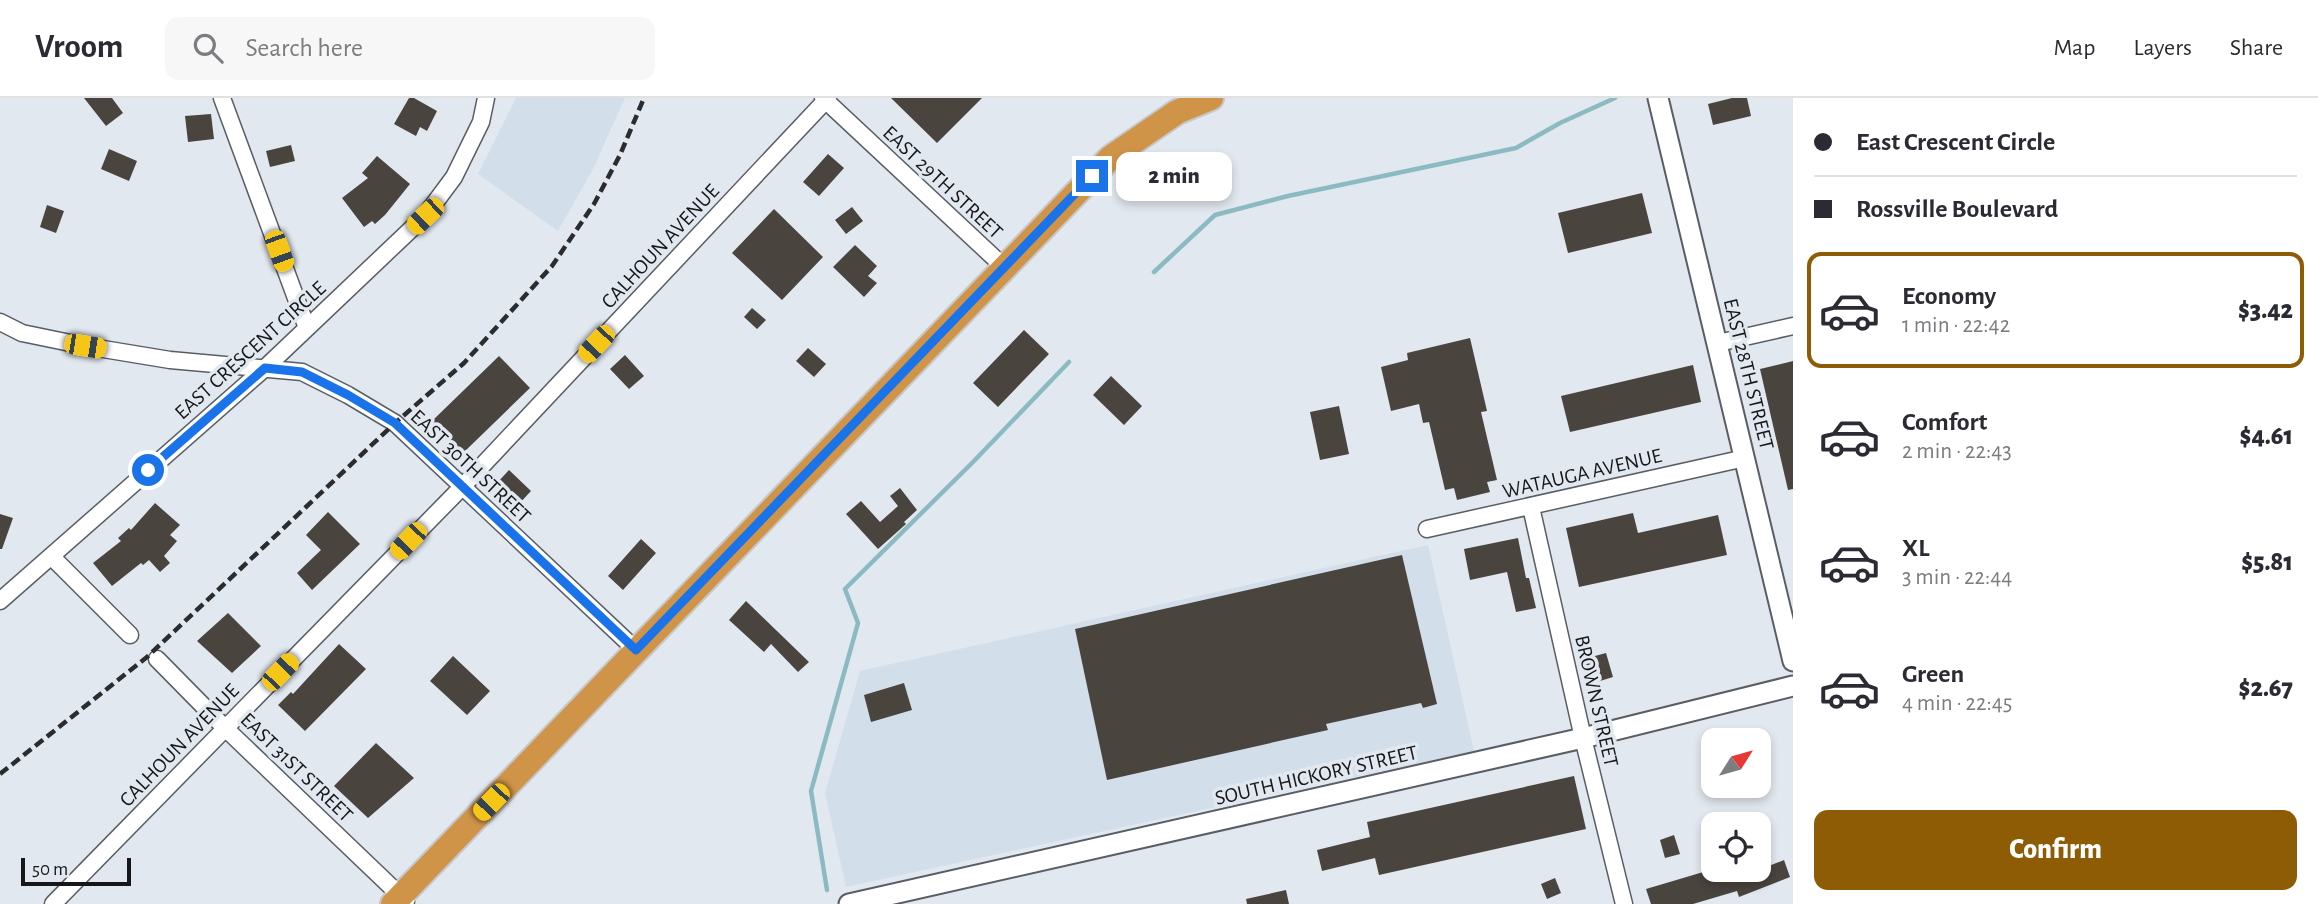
<!DOCTYPE html>
<meta charset="utf-8">
<style>
:root{--surface:#fff;--page:#f7f7f7;--text:#2b2b33;--muted:#7c7c81;--line:#e1e1e2;--accent:#8d5c05}
body{margin:0;font-family:"Alegreya Sans",sans-serif;background:var(--page);color:var(--text);height:100vh;display:flex;flex-direction:column;font-size:26px;white-space:nowrap}
*{box-sizing:border-box;margin:0}
p{font-size:23px;color:var(--muted)}
.icon{flex:none;width:38px;height:38px;fill:none;stroke:currentColor;stroke-width:2;stroke-linecap:round;stroke-linejoin:round}
.map{position:relative;flex:1;overflow:hidden}
.side{display:flex;flex-direction:column;background:var(--surface);width:525px}
.side>*{flex:none}
.guide{display:grid;align-content:center;height:154px;padding:0 21px;background:var(--surface)}
.needle{width:46px;rotate:53deg}
.fabs{position:absolute;left:1701px;top:630px;display:grid;gap:14px}
.fabs a{display:grid;place-items:center;width:70px;height:70px;border-radius:14px;background:var(--surface);box-shadow:0 4px 10px #0003;font-size:35px}
.scale{position:absolute;left:21px;bottom:18px;width:110px;box-sizing:border-box;padding-left:7px;border:4px solid #151719;border-top:0;font-size:19px;line-height:24px;white-space:nowrap;color:#151719;-webkit-text-stroke:5px #e2e8ef;paint-order:stroke}
.end{position:absolute;width:32px;height:32px;margin:-16px;border:9px solid #1a73e8;background:#fff;box-shadow:0 0 0 4px #fff}
.from{border-radius:50%}
.bubble{position:absolute;height:49px;border-radius:14px;background:var(--surface);box-shadow:0 4px 10px #0003;font-size:23px;font-weight:800;line-height:49px;text-align:center}
.car{position:absolute;width:21px;height:42px;margin:-21px -10px;border-radius:9px;box-shadow:0 0 5px 2px #0007;background:linear-gradient(#f5c518 24%,#345 0 40%,#f5c518 0 76%,#345 0 86%,#f5c518 0)}
.guide b{display:flex;align-items:center;gap:24px;height:66px;font-size:26px}
.guide b+b{border-top:2px solid var(--line)}
.guide i{width:18px;height:18px;background:var(--text)}
ul{padding:0;list-style:none}
li{display:flex;align-items:center;gap:21px;height:116px;margin:0 14px 10px;padding:0 7px;border:4px solid transparent;border-radius:14px}
li div{flex:1}
li b{display:block;font-size:26px}
li em{font-style:normal;font-weight:800}
li.on{border-color:var(--accent)}
li>.icon{width:63px;height:63px;stroke-width:1.5}
.primary-button{display:flex;gap:14px;margin-top:auto;padding:14px 21px}
.primary-button a{flex:1;height:80px;border-radius:14px;background:var(--accent);color:#fff;font-size:28px;font-weight:800;line-height:80px;text-align:center}
header{display:flex;align-items:center;gap:42px;box-sizing:border-box;height:98px;padding:0 35px;background:var(--surface);border-bottom:2px solid var(--line)}
header strong{font-size:33px}
nav{display:flex;gap:38px;margin-inline-start:auto;font-size:24px}
.search{width:490px;height:63px;background:var(--page);display:flex;align-items:center;gap:18px;box-sizing:border-box;padding:0 24px;border-radius:14px;color:var(--muted);font-size:26px}
main{display:flex;flex:1;min-height:0}
.map>svg:first-child{display:block}
.built{fill:#d3deeb}
.lines{fill:none;stroke-linecap:round;stroke-linejoin:round}
.stream{stroke:#8cbac2;stroke-width:4.5}
.building{fill:#4a443f}
.minor-casing{stroke:#595e64;stroke-width:19}
.tertiary-casing{stroke:#595e64;stroke-width:23}
.trunk-casing{stroke:#c7c7c8;stroke-width:28}
.minor{stroke:#fff;stroke-width:16}
.tertiary{stroke:#fff;stroke-width:19}
.trunk{stroke:#d09448;stroke-width:24}
.rail{stroke:#2a2c2e;stroke-width:4.5;stroke-dasharray:10 5;stroke-linecap:butt}
.route{stroke:#1a73e8;stroke-width:9}
.labels{text-anchor:middle;stroke-width:7;stroke-linejoin:round;paint-order:stroke}
.street-label{font-size:21px;fill:#151719;stroke:#e2e8ef}
</style>
<header>
<strong>Vroom</strong>
<div class="search"><svg class="icon" aria-label="search" viewBox="0 0 24 24"><circle cx="10" cy="10" r="6"/><path d="M15 15l6 6"/></svg>Search here</div>
<nav><a>Map</a><a>Layers</a><a>Share</a></nav>
</header>
<main>
<div class="map">
<svg width="1793" height="806" viewBox="0 0 1793 806">
<rect width="100%" height="100%" fill="#e2e8ef"/>
<path class="built" d="M 516,0 L 625,0 L 593,71 L 558,133 L 478,76 Z
M 1428,447 L 1474,653 L 846,789 L 825,695 L 860,573 Z"/>
<g class="lines">
<path class="stream" d="M 1154,174 L 1215,117 L 1288,98 L 1516,50 L 1560,25 L 1615,0
M 827,792 L 811,693 L 858,525 L 845,491 L 973,364 L 1069,264"/>
</g>
<path class="building" d="M 84,0 L 112,0 L 123,15 L 106,28 Z
M 409,0 L 414,0 L 437,13 L 427,33 L 420,29 L 416,38 L 394,26 Z
M 891,0 L 982,0 L 937,45 Z
M 1732,0 L 1747,0 L 1751,18 L 1713,27 L 1708,6 Z
M 211,16 L 214,41 L 188,44 L 185,18 Z
M 291,47 L 295,63 L 270,69 L 266,53 Z
M 109,51 L 137,63 L 129,83 L 101,71 Z
M 828,56 L 844,70 L 819,98 L 803,84 Z
M 377,58 L 410,86 L 385,117 L 375,126 L 372,123 L 364,129 L 342,100 L 368,80 L 362,75 Z
M 1642,95 L 1652,135 L 1568,155 L 1558,115 Z
M 47,107 L 64,113 L 56,135 L 40,129 Z
M 852,109 L 863,123 L 846,136 L 835,122 Z
M 774,111 L 823,159 L 782,202 L 732,155 Z
M 855,147 L 877,168 L 868,178 L 877,185 L 864,199 L 833,169 Z
M 752,210 L 766,222 L 757,231 L 744,219 Z
M 1024,232 L 1049,256 L 998,309 L 973,285 Z
M 1470,240 L 1487,313 L 1481,314 L 1497,382 L 1487,384 L 1490,394 L 1457,402 L 1454,390 L 1445,392 L 1429,324 L 1423,325 L 1419,306 L 1391,313 L 1381,269 L 1408,262 L 1407,255 Z
M 808,250 L 826,266 L 814,279 L 796,263 Z
M 625,257 L 644,278 L 629,291 L 610,271 Z
M 499,258 L 530,290 L 462,356 L 431,324 Z
M 1793,263 L 1793,391 L 1788,392 L 1760,271 Z
M 1693,267 L 1701,304 L 1570,334 L 1561,298 Z
M 1111,278 L 1142,308 L 1124,327 L 1093,297 Z
M 1339,308 L 1349,356 L 1320,362 L 1310,314 Z
M 509,372 L 531,393 L 518,407 L 496,386 Z
M 900,390 L 917,412 L 904,424 L 906,426 L 878,451 L 846,416 L 861,403 L 880,424 L 898,408 L 890,398 Z
M 155,405 L 180,427 L 170,437 L 177,443 L 164,458 L 170,465 L 160,474 L 149,462 L 143,467 L 141,465 L 112,488 L 93,465 L 121,443 L 118,440 L 129,430 L 131,432 Z
M 328,414 L 360,446 L 312,492 L 297,475 L 321,452 L 306,437 Z
M 1633,415 L 1638,435 L 1718,417 L 1727,457 L 1579,489 L 1566,430 Z
M 0,416 L 13,420 L 2,451 L 0,451 Z
M 1518,440 L 1526,480 L 1529,480 L 1536,510 L 1516,514 L 1507,474 L 1470,482 L 1464,451 Z
M 641,441 L 656,455 L 623,492 L 608,478 Z
M 1402,457 L 1437,606 L 1423,610 L 1421,605 L 1326,626 L 1328,632 L 1107,682 L 1075,531 Z
M 746,503 L 809,564 L 798,574 L 771,546 L 764,554 L 729,522 Z
M 228,515 L 261,548 L 232,575 L 197,543 Z
M 339,546 L 366,571 L 305,633 L 278,607 L 291,594 L 293,596 Z
M 1606,555 L 1613,579 L 1587,587 L 1580,562 Z
M 453,558 L 490,593 L 467,617 L 430,583 Z
M 904,585 L 912,612 L 871,624 L 864,597 Z
M 376,645 L 414,680 L 368,720 L 334,688 Z
M 1574,678 L 1586,731 L 1379,777 L 1375,760 L 1322,773 L 1317,752 L 1370,739 L 1367,724 Z
M 1674,737 L 1680,756 L 1665,760 L 1660,742 Z
M 1784,762 L 1790,779 L 1739,799 L 1737,793 L 1693,806 L 1651,806 L 1646,791 L 1710,772 L 1759,772 Z
M 1555,780 L 1561,795 L 1547,801 L 1541,786 Z
M 1286,792 L 1289,806 L 1247,806 L 1246,801 Z"/>
<g class="lines">
<defs>
<path id="minor" d="M 222,0 L 307,230
M 823,0 L 1004,169
M 0,224 L 22,235 L 85,248 L 170,262 L 302,274 L 348,297 L 395,325 L 636,552
M 1718,245 L 1793,228
M 1531,409 L 1583,640 L 1624,806
M 1427,431 L 1745,360
M 51,458 L 130,537
M 0,503 L 265,270 L 425,118 L 454,79 L 481,24 L 486,0
M 157,561 L 225,630 L 406,803
M 53,806 L 463,388 L 828,0"/>
<path id="tertiary" d="M 1658,0 L 1793,563
M 849,806 L 1583,640 L 1793,588"/>
<path id="trunk" d="M 393,806 L 1110,60 L 1177,14 L 1211,0"/>
</defs>
<use href="#minor" class="minor-casing"/>
<use href="#tertiary" class="tertiary-casing"/>
<use href="#trunk" class="trunk-casing"/>
<use href="#minor" class="minor"/>
<use href="#tertiary" class="tertiary"/>
<use href="#trunk" class="trunk"/>
<path class="rail" d="M 0,676 L 147,559 L 395,325 L 464,265 L 552,168 L 594,106 L 620,57 L 644,0"/>
</g>
<g class="lines">
<path class="route" d="M 148,372 L 265,270 L 302,274 L 348,297 L 395,325 L 636,552 L 1092,78"/>
</g>
<g class="labels">
<g class="street-label">
<text transform="translate(943 84) rotate(43)" y="7">EAST 29TH STREET</text>
<text transform="translate(660 148) rotate(-47)" y="7">CALHOUN AVENUE</text>
<text transform="translate(250 252) rotate(-42)" y="7">EAST CRESCENT CIRCLE</text>
<text transform="translate(1749 276) rotate(76)" y="7">EAST 28TH STREET</text>
<text transform="translate(471 368) rotate(43)" y="7">EAST 30TH STREET</text>
<text transform="translate(1582 375) rotate(-13)" y="7">WATAUGA AVENUE</text>
<text transform="translate(1597 603) rotate(77)" y="7">BROWN STREET</text>
<text transform="translate(179 647) rotate(-46)" y="7">CALHOUN AVENUE</text>
<text transform="translate(297 669) rotate(44)" y="7">EAST 31ST STREET</text>
<text transform="translate(1316 677) rotate(-13)" y="7">SOUTH HICKORY STREET</text>
</g>
</g>
</svg>
<div class="fabs">
<a><svg class="needle" viewBox="-14 -14 28 28"><path d="M0-13l5 13h-10z" fill="#e53935"/><path d="M0 13l5-13h-10z" fill="#7c7c81"/></svg></a>
<a><svg class="icon" aria-label="locate" viewBox="0 0 24 24"><circle cx="12" cy="12" r="6"/><path d="M12 2v4M12 18v4M2 12h4M18 12h4"/></svg></a>
</div>
<div class="scale">50 m</div>
<i class="end from" style="left:148px;top:372px"></i>
<i class="end" style="left:1092px;top:78px"></i>
<div class="bubble" style="left:1116px;top:54px;width:116px">2 min</div>
<i class="car" style="left:425px;top:118px;rotate:226deg"></i>
<i class="car" style="left:279px;top:153px;rotate:160deg"></i>
<i class="car" style="left:596px;top:246px;rotate:223deg"></i>
<i class="car" style="left:85px;top:248px;rotate:99deg"></i>
<i class="car" style="left:408px;top:443px;rotate:224deg"></i>
<i class="car" style="left:280px;top:574px;rotate:44deg"></i>
<i class="car" style="left:491px;top:704px;rotate:224deg"></i>
</div>
<section class="side">
<div class="guide">
<b><i class="from"></i>East Crescent Circle</b>
<b><i></i>Rossville Boulevard</b>
</div>
<ul>
<li class="on"><svg class="icon" aria-label="car" viewBox="0 0 24 24"><path d="M5 17H2v-5l4-1 3-4h7l3 4 3 1v5h-3M9 17h6M6 11h13"/><circle cx="7" cy="17" r="2"/><circle cx="17" cy="17" r="2"/></svg><div><b>Economy</b><p>1 min · 22:42</p></div><em>$3.42</em></li>
<li><svg class="icon" aria-label="car" viewBox="0 0 24 24"><path d="M5 17H2v-5l4-1 3-4h7l3 4 3 1v5h-3M9 17h6M6 11h13"/><circle cx="7" cy="17" r="2"/><circle cx="17" cy="17" r="2"/></svg><div><b>Comfort</b><p>2 min · 22:43</p></div><em>$4.61</em></li>
<li><svg class="icon" aria-label="car" viewBox="0 0 24 24"><path d="M5 17H2v-5l4-1 3-4h7l3 4 3 1v5h-3M9 17h6M6 11h13"/><circle cx="7" cy="17" r="2"/><circle cx="17" cy="17" r="2"/></svg><div><b>XL</b><p>3 min · 22:44</p></div><em>$5.81</em></li>
<li><svg class="icon" aria-label="car" viewBox="0 0 24 24"><path d="M5 17H2v-5l4-1 3-4h7l3 4 3 1v5h-3M9 17h6M6 11h13"/><circle cx="7" cy="17" r="2"/><circle cx="17" cy="17" r="2"/></svg><div><b>Green</b><p>4 min · 22:45</p></div><em>$2.67</em></li>
</ul>
<div class="primary-button"><a>Confirm</a></div>
</section>
</main>
